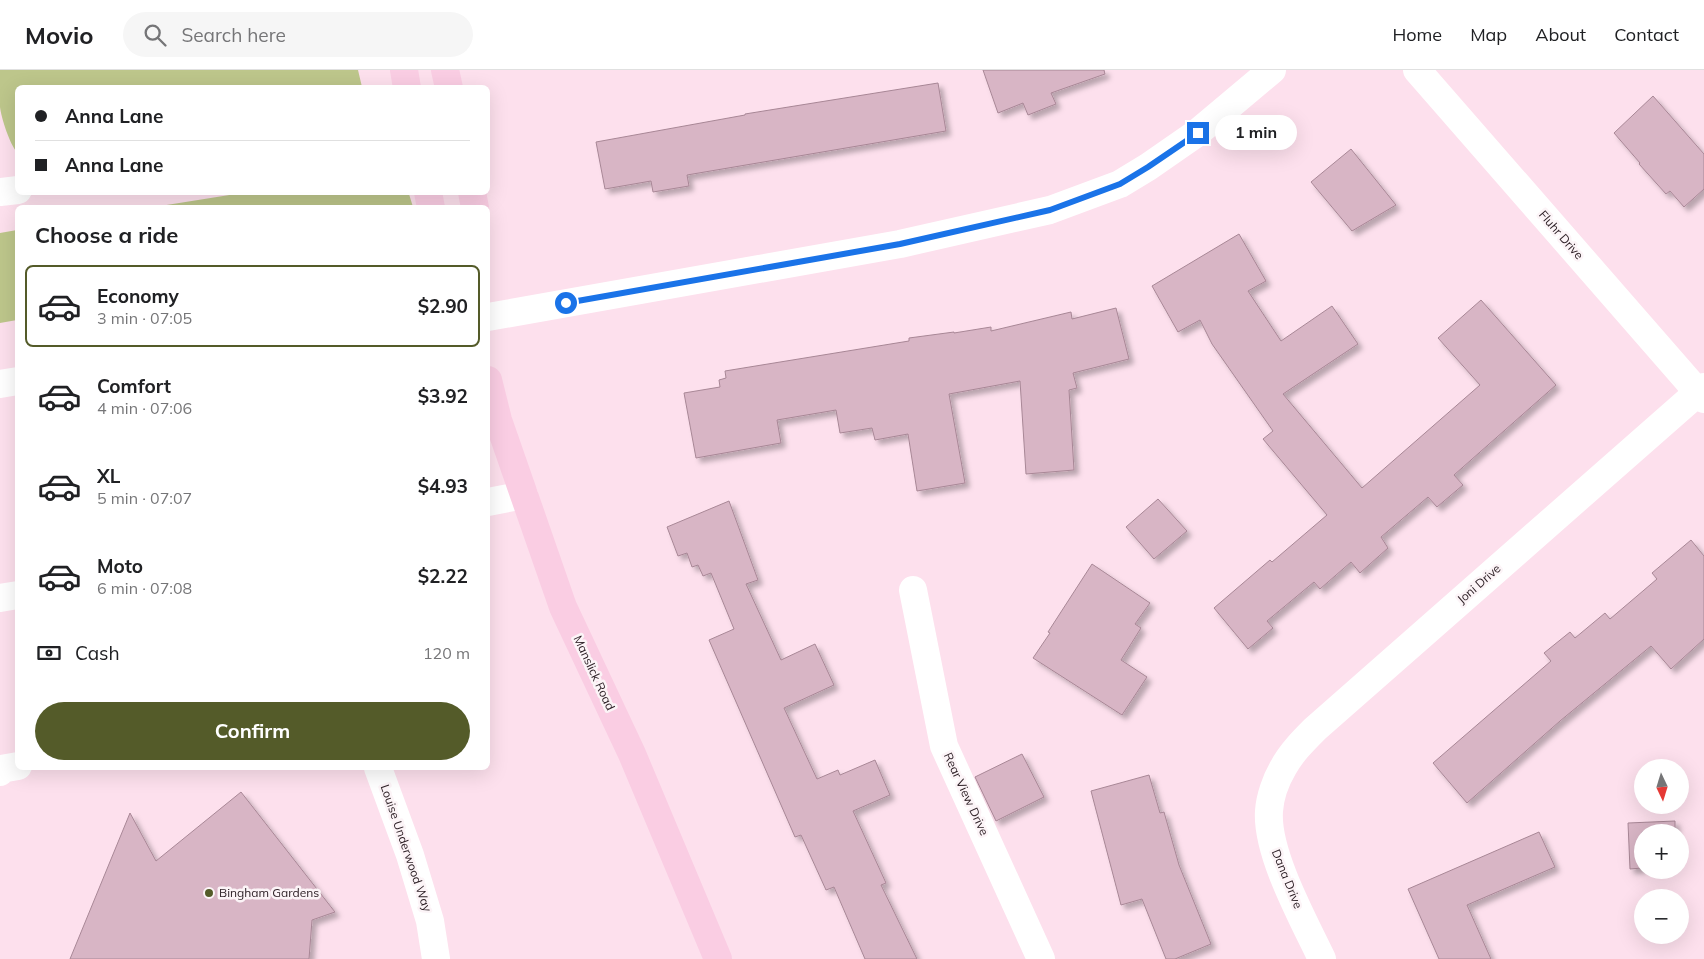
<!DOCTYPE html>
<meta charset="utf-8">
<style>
:root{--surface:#fff;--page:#f6f6f6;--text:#202124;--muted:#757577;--line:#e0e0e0;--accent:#545b29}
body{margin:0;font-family:Mulish,sans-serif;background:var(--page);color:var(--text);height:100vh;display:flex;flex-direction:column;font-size:19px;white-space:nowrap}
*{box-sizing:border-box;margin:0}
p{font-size:16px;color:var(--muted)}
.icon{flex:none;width:28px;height:28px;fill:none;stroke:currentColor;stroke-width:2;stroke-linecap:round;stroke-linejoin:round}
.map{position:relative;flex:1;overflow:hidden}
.panel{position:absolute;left:15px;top:135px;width:475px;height:565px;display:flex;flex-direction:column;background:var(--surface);border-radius:8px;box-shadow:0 5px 20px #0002}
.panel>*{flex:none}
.hud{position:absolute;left:15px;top:15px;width:475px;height:110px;border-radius:8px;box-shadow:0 5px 20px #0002;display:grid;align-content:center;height:110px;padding:0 20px;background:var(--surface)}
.needle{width:32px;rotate:176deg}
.controls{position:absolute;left:1634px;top:689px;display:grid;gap:10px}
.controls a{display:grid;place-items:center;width:55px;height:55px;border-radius:50%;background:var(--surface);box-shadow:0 5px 20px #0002;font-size:25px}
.end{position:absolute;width:22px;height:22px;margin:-11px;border:6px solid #1a73e8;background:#fff;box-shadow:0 0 0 2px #fff}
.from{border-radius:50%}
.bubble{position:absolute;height:35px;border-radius:18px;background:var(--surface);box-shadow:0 5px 20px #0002;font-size:16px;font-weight:700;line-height:35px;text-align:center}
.hud b{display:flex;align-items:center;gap:18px;height:48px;font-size:19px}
.hud b+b{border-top:1px solid var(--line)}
.hud i{width:12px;height:12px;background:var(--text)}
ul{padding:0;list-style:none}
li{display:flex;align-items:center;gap:15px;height:82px;margin:0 10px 8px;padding:0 10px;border:2px solid transparent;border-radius:8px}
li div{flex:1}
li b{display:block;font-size:19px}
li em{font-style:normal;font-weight:700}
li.current{border-color:var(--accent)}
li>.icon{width:45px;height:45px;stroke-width:1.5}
h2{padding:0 20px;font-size:22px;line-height:60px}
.pay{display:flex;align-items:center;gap:12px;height:55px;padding:0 20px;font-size:19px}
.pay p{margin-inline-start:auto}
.primary-button{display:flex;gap:10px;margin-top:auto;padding:10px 20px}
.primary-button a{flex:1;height:58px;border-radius:30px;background:var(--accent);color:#fff;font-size:20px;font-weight:700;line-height:58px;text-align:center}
header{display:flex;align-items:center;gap:30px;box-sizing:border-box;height:70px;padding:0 25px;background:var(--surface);border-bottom:1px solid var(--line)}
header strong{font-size:24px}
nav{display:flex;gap:28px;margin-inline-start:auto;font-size:18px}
.search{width:350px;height:45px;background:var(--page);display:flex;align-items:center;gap:12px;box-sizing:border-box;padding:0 18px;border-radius:28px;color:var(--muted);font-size:19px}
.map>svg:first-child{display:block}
.green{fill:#bdc68b}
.building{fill:#d8b5c5;stroke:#a88796;filter:url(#shadow)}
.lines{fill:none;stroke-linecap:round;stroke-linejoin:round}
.minor{stroke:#fff;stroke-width:28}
.major{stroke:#facde3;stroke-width:28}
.route{stroke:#1a73e8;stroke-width:6}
.poi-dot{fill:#545b29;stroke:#fcf4f7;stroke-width:2}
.labels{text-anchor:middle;stroke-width:5;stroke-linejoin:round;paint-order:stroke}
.street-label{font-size:12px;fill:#2e2127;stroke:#fcf4f7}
.poi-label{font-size:12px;fill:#2e2127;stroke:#fcf4f7;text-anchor:start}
</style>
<header>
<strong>Movio</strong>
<div class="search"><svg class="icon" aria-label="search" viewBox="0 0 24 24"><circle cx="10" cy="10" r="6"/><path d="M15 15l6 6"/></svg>Search here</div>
<nav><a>Home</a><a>Map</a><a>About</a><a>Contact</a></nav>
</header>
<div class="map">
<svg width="1704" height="889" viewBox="0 0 1704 889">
<defs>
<filter id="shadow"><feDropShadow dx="4.5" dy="4.5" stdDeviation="2.5" flood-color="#0004"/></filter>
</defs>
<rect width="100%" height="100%" fill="#fde0ed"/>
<path class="green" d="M 0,0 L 358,0 L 362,17 L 18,18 L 17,82 C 10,75 1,47 0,37 C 0,25 0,12 0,0 Z
M 242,123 L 406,123 L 409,124 L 413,137 L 154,137 Z
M 17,160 L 17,250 L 0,253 L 0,163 Z"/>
<path class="building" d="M 983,0 L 1104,0 L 1105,4 L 1051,23 L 1056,34 L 1028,45 L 1023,33 L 998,43 Z
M 938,13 L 946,61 L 687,105 L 689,116 L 653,122 L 651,111 L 605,119 L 596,72 L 745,45 L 745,44 Z
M 1653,26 L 1704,84 L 1704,119 L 1684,137 L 1670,121 L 1666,124 L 1639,94 L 1640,93 L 1614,63 Z
M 1351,79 L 1396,135 L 1352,161 L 1311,112 Z
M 1239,164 L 1266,211 L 1248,221 L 1281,271 L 1332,236 L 1358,274 L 1283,324 L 1362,418 L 1480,315 L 1438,268 L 1481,230 L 1556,315 L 1454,405 L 1463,415 L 1437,437 L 1428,427 L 1381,467 L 1388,478 L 1360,503 L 1351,492 L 1320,519 L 1314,512 L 1267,551 L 1273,558 L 1248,579 L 1214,538 L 1270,490 L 1272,492 L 1327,445 L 1263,369 L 1273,361 L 1212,274 L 1200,250 L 1178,262 L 1152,216 Z
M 1116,238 L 1129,289 L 1073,303 L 1077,318 L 1069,320 L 1074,400 L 1026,404 L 1020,311 L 949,324 L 965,413 L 917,421 L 908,364 L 875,370 L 872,358 L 840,363 L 836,340 L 777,350 L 781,373 L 696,388 L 684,323 L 720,317 L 719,310 L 726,308 L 725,301 L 909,271 L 909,268 L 954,262 L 954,263 L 991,257 L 991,261 L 1071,242 L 1072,249 Z
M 1158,429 L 1187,461 L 1154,489 L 1126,457 Z
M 729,431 L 758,510 L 746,514 L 781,590 L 815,574 L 834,615 L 784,638 L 817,709 L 838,700 L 840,705 L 875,690 L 890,725 L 853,741 L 886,813 L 881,815 L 917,889 L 865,889 L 834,817 L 826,820 L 801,765 L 795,767 L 709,570 L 734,559 L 711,503 L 703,506 L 698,495 L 692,497 L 687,483 L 678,486 L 667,457 Z
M 1691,470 L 1704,486 L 1704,569 L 1671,599 L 1651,576 L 1560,651 L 1467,733 L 1433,693 L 1551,591 L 1544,583 L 1570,562 L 1575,568 L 1605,543 L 1610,549 L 1657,509 L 1652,503 Z
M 1092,494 L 1150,533 L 1135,554 L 1141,558 L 1121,590 L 1147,607 L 1122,645 L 1033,588 L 1050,563 L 1048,562 Z
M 1022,684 L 1044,727 L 996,751 L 975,707 Z
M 1149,705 L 1160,743 L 1164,742 L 1179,795 L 1211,874 L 1175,889 L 1166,889 L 1142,829 L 1121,835 L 1091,721 Z
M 241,722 L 335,842 L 312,850 L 309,889 L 70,889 L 130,743 L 156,791 Z
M 1675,751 L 1675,762 L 1642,762 L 1642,798 L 1630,799 L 1628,753 Z
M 1539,762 L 1555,797 L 1467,835 L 1491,889 L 1439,889 L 1408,819 Z"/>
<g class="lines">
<path class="minor" d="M 1417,0 L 1704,329
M 0,122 L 18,120
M 488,247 L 900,174 L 1050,140 L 1120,114 L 1148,97 L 1197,63 L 1272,0
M 0,314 L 18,311
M 488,432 L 524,425
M 913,520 L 944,676 L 1041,889
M 0,528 L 18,525
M 378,698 L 410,785 L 430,851 L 436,889
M 0,702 L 1,699 L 18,696
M 1322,889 C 1304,851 1266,783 1269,741 C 1270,727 1276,710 1283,698 C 1291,683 1303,671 1315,659 L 1704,317"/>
<path class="major" d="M 404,0 L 407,18
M 445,0 L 449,18
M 428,122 L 431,138
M 472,122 L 475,138
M 488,310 L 498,350 L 563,537 L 632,684 L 718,889"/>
</g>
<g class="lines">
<path class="route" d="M 566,233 L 900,174 L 1050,140 L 1120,114 L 1148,97 L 1198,63"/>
</g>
<circle class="poi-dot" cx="209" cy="823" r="5"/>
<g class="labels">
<g class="street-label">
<text transform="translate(1561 165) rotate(49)" y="4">Fluhr Drive</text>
<text transform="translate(1479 514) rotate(-41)" y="4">Joni Drive</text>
<text transform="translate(594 603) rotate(65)" y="4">Manslick Road</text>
<text transform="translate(966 724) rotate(65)" y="4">Rear View Drive</text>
<text transform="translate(406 778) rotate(71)" y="4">Louise Underwood Way</text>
<text transform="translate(1287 809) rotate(68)" y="4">Dana Drive</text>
</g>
<g class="poi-label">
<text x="219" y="827">Bingham Gardens</text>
</g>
</g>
</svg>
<div class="controls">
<a><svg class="needle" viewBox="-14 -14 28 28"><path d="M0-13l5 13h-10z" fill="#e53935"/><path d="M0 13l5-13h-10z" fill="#757577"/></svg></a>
<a>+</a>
<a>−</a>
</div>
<i class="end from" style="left:566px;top:233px"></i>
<i class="end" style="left:1198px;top:63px"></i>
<div class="bubble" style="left:1215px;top:45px;width:82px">1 min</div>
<div class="hud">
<b><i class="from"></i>Anna Lane</b>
<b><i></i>Anna Lane</b>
</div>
<section class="panel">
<h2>Choose a ride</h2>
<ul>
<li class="current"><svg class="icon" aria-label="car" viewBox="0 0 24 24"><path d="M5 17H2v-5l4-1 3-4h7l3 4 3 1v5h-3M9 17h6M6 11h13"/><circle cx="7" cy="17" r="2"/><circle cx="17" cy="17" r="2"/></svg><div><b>Economy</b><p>3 min · 07:05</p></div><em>$2.90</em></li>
<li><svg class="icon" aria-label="car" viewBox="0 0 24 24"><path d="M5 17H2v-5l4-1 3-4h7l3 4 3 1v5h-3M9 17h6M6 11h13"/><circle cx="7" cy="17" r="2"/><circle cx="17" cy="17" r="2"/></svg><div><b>Comfort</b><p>4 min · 07:06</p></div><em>$3.92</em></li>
<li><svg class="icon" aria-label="car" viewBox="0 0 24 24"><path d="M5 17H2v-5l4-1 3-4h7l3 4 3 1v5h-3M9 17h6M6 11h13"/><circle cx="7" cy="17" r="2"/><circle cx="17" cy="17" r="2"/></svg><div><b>XL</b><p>5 min · 07:07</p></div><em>$4.93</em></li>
<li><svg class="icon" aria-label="car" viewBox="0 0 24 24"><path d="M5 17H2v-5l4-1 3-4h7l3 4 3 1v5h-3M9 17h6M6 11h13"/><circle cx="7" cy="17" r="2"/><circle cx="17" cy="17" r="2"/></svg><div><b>Moto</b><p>6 min · 07:08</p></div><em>$2.22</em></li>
</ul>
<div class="pay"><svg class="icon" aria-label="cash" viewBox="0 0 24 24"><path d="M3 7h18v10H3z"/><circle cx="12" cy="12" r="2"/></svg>Cash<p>120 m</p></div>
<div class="primary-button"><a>Confirm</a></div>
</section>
</div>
